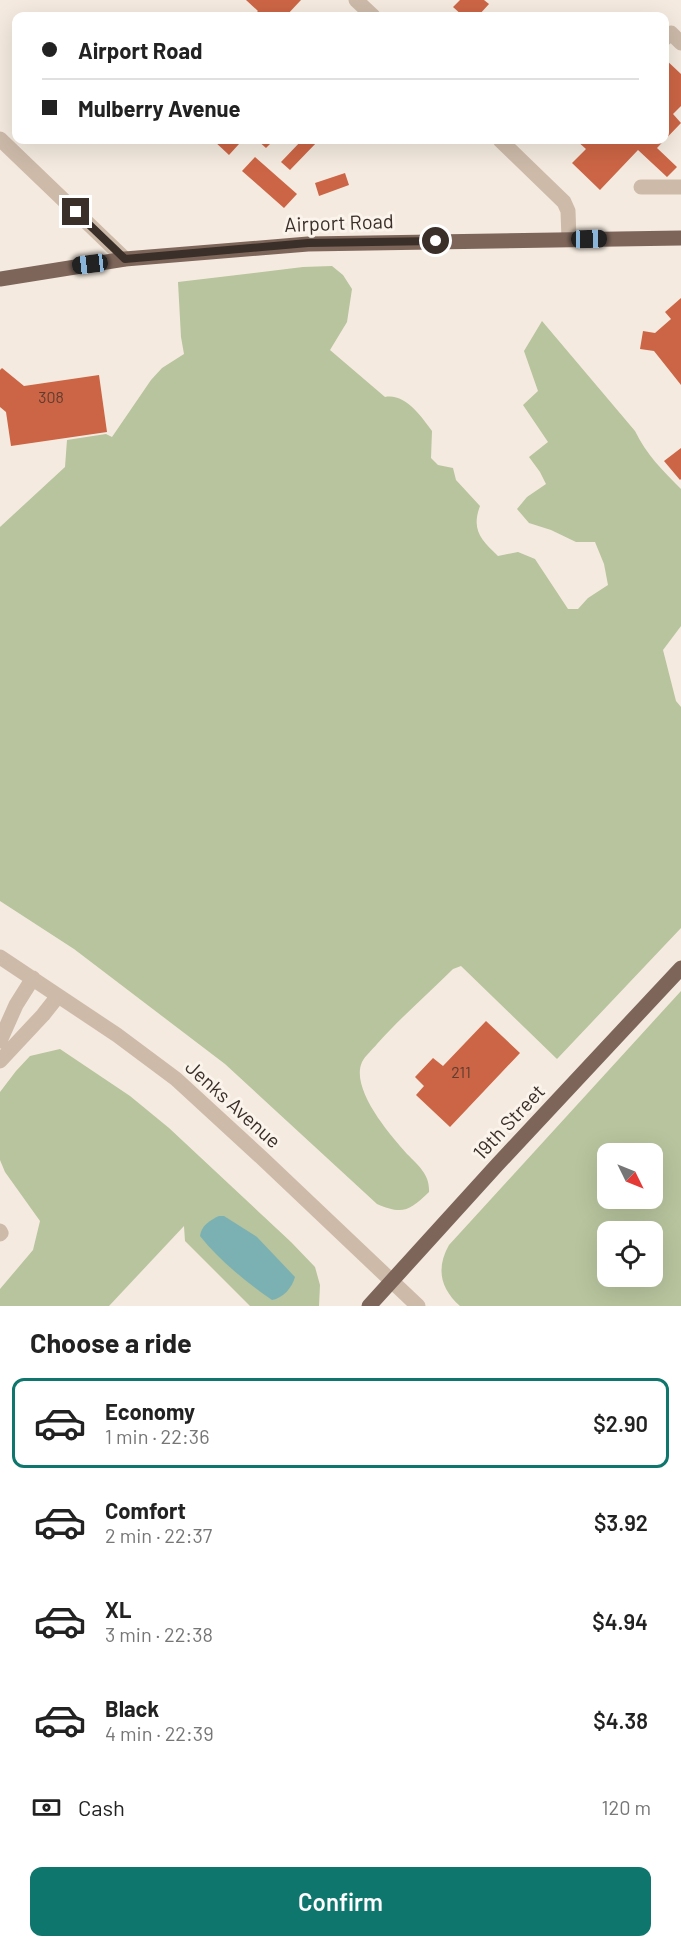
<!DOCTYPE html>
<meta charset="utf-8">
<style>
:root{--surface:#fff;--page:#f6f6f6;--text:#222;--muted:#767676;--line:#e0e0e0;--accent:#0f766e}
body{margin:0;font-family:Barlow,sans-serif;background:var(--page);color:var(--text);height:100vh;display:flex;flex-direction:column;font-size:22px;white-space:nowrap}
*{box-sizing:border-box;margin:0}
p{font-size:20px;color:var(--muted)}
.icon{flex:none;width:33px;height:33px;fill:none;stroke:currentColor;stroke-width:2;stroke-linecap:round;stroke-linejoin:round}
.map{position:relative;height:1306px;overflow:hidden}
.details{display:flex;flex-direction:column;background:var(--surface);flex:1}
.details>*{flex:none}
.guide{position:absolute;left:12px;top:12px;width:657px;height:132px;border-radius:12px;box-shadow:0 6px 24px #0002;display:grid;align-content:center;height:132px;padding:0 30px;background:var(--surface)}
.needle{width:39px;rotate:133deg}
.buttons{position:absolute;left:597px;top:1143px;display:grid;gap:12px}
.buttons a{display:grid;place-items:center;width:66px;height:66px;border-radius:12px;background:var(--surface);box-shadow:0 6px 24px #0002;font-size:30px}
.end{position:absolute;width:27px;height:27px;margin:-14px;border:8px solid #3a2f29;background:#fff;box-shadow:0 0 0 3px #fff}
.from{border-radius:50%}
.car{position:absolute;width:18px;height:36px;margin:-18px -9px;border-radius:8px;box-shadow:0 0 4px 2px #0007;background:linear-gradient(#222 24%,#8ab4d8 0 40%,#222 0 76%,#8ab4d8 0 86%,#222 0)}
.guide b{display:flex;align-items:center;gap:21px;height:57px;font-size:22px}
.guide b+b{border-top:2px solid var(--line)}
.guide i{width:15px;height:15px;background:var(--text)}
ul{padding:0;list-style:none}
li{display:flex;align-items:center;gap:18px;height:90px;margin:0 12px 9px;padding:0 18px;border:3px solid transparent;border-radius:12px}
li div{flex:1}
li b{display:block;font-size:22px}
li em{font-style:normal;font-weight:600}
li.on{border-color:var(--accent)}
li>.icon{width:54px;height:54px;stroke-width:1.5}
h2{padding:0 30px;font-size:27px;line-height:72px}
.pay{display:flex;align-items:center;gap:15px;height:66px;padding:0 30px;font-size:22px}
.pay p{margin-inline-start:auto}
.action{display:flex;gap:12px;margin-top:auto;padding:12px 30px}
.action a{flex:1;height:69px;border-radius:12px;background:var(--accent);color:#fff;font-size:24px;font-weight:600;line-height:69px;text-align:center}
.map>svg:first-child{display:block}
.green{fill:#b7c49d;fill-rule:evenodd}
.water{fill:#7cb1b3}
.building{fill:#cc6545}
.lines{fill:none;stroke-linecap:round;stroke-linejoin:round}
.minor{stroke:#cdbaa9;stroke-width:15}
.major{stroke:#7d655a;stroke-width:15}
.route{stroke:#3a2f29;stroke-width:8}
.labels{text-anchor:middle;stroke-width:6;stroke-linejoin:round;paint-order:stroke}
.number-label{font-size:16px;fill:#5e3c30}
.street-label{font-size:20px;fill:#3a2f29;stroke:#fbf4ec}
</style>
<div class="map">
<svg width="681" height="1306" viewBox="0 0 681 1306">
<rect width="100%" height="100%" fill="#f4eadf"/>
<path class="green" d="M 332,266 L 343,275 L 352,289 L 347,322 L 330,350 L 385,397 C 405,393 421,416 432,431 L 431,458 L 438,465 L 453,468 L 456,480 L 480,506 C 471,530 481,540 498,556 L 518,552 L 535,559 L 568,609 L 578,609 L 588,598 L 608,585 L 604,564 L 595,542 L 576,542 L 551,530 L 529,523 L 517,509 L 527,497 L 546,484 L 540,472 L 529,457 L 548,442 L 523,405 L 538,391 L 524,351 L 542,321 L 635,431 C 646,454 663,471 681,489 L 681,626 L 663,650 L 676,701 L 681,707 L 681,928 L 557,1059 L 461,966 L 453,969 C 428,994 401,1017 377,1044 C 373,1049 365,1056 362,1062 C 350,1089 390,1135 407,1154 C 419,1166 430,1175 429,1192 C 409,1211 403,1215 377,1204 L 225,1064 L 74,949 L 0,901 L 0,527 L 65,467 L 67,440 L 106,434 L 112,437 L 151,380 L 162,368 L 184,354 L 181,337 L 178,282 L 303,267 Z
M 681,991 L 681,1306 L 460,1306 C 440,1288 436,1268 449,1245 ZM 608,1154 L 652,1154 L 652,1198 L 608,1198 ZM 608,1232 L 652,1232 L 652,1276 L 608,1276 Z
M 60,1049 L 130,1096 L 169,1128 L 291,1242 L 315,1267 L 320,1285 L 319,1306 L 250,1306 L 185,1241 L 184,1226 L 109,1306 L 0,1306 L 0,1289 L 33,1250 L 40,1221 L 5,1172 L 0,1160 L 0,1092 L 16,1071 L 30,1056 Z"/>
<path class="water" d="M 219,1216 L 224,1216 L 257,1237 L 295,1277 C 292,1288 283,1298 272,1300 C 246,1282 219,1260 200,1236 C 201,1226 210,1220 219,1216 Z"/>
<path class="building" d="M 246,0 L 301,0 L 286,16 L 253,16 L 258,11 Z
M 460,0 L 484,0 L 489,4 L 478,16 L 463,16 L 453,7 Z
M 664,58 L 681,74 L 681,106 L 673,114 L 681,123 L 657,148 L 677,167 L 667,177 L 638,150 L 600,190 L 572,163 L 586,149 L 576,140 L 664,140 Z
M 213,140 L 234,140 L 239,144 L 229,155 Z
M 257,140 L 274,140 L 266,148 Z
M 302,140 L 319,140 L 290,170 L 281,162 Z
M 255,157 L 297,194 L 284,208 L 242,171 Z
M 345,173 L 349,185 L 319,196 L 315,183 Z
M 681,298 L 681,385 L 654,351 L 640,349 L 643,331 L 655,333 L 671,319 L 665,312 Z
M 2,368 L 24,386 L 99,375 L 107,432 L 11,446 L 6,412 L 0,407 L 0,370 Z
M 681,448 L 681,479 L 680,480 L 664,461 Z
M 486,1021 L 520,1053 L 450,1127 L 416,1095 L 424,1086 L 415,1077 L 433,1058 L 443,1066 Z"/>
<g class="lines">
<path class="minor" d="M 356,0 L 373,16
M 664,39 L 671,33 L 681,43
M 0,139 L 125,259
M 500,140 L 564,202 L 568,211 L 569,239
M 641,187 L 681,187
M 0,957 L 117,1035 L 176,1079 L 262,1158 L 418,1306
M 0,1041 L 16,1005 L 33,978
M 0,1061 L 43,1015 L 58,996
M 0,1231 L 1,1233 L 0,1234"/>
<path class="major" d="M 0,279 L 125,259 L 308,244 L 681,238
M 369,1306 L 497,1165 L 681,968"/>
</g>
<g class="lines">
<path class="route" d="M 76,212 L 125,259 L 308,243 L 436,241"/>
</g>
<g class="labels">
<g class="number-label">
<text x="51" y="403">308</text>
<text x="461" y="1078">211</text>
</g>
<g class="street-label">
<text transform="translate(339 223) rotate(-2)" y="7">Airport Road</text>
<text transform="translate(233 1104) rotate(42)" y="7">Jenks Avenue</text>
<text transform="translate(509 1122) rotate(-47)" y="7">19th Street</text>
</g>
</g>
</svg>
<div class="buttons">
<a><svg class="needle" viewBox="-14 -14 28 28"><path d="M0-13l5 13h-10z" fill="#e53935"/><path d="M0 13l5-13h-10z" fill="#767676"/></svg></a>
<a><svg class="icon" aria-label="locate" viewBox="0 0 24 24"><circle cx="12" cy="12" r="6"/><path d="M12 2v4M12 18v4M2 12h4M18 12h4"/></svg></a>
</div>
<i class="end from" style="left:436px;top:241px"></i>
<i class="end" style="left:76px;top:212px"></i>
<i class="car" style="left:589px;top:239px;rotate:89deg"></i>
<i class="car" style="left:90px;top:264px;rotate:263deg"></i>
<div class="guide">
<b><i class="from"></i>Airport Road</b>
<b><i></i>Mulberry Avenue</b>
</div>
</div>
<section class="details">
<h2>Choose a ride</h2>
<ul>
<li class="on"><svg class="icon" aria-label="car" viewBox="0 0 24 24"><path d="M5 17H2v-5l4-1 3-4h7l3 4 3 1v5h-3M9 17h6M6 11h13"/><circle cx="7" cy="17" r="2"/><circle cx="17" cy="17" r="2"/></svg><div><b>Economy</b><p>1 min · 22:36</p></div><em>$2.90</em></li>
<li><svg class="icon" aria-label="car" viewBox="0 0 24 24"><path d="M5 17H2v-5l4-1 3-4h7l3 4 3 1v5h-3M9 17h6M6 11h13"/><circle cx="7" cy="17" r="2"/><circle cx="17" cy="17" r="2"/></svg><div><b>Comfort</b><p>2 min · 22:37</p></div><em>$3.92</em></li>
<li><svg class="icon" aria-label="car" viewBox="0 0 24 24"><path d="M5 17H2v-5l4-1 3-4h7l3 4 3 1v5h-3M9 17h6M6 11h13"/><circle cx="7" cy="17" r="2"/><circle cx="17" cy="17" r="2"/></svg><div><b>XL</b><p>3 min · 22:38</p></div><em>$4.94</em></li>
<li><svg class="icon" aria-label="car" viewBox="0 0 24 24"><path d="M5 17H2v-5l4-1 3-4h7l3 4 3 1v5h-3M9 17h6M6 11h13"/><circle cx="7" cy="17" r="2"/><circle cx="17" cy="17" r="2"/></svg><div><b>Black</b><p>4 min · 22:39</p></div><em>$4.38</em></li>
</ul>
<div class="pay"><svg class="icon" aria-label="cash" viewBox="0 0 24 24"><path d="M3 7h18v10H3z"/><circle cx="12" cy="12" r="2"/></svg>Cash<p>120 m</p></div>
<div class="action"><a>Confirm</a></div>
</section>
